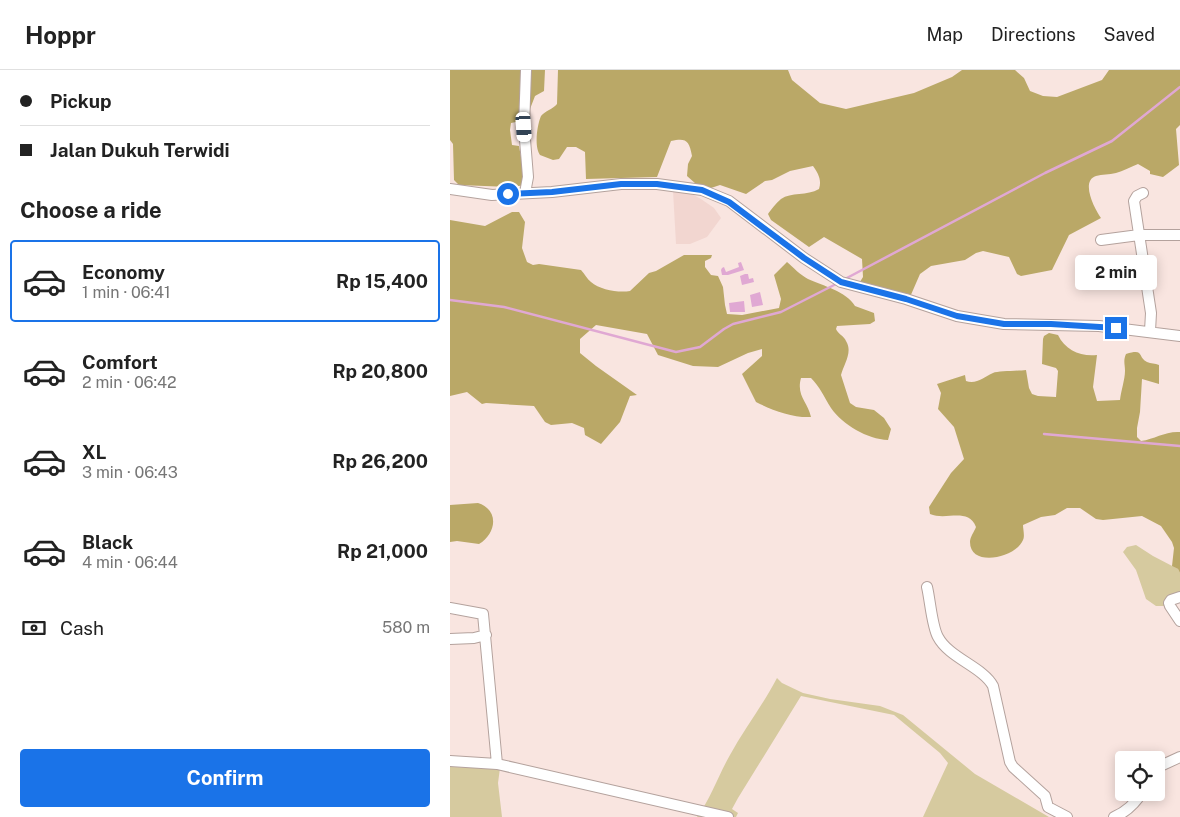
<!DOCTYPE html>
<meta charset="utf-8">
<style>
:root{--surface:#fff;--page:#f6f6f6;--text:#222;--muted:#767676;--line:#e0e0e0;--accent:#1a73e8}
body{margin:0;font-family:"Public Sans",sans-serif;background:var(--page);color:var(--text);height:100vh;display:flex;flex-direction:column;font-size:19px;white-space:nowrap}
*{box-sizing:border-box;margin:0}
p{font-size:16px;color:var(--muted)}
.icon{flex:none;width:28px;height:28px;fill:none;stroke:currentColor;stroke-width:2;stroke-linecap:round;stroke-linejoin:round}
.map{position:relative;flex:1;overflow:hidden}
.side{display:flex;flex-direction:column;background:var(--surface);width:450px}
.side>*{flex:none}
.banner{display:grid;align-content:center;height:110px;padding:0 20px;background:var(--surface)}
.controls{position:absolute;left:665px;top:681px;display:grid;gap:10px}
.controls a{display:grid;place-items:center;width:50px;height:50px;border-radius:5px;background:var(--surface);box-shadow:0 2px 12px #0003;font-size:25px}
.end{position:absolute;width:22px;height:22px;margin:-11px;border:6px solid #1a73e8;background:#fff;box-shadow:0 0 0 2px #fff}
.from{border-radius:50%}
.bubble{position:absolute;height:35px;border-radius:5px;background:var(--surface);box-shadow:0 2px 12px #0003;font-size:16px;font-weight:700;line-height:35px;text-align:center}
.car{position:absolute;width:15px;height:30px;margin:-15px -8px;border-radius:6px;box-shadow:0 0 4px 1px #0007;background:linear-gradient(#fff 24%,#345 0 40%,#fff 0 76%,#345 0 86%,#fff 0)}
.banner b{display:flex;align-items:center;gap:18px;height:48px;font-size:19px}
.banner b+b{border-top:1px solid var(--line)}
.banner i{width:12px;height:12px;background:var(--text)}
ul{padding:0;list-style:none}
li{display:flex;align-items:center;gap:15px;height:82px;margin:0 10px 8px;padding:0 10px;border:2px solid transparent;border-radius:5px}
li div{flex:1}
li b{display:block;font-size:19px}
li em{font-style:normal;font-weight:700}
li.active{border-color:var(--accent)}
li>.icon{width:45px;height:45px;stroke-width:1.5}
h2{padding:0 20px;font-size:22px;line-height:60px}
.pay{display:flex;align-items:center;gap:12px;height:55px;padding:0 20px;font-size:19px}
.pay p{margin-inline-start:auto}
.primary-button{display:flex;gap:10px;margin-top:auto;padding:10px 20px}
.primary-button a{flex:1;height:58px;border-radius:5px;background:var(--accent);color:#fff;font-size:20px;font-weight:700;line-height:58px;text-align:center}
header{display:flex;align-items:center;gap:30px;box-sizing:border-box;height:70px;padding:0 25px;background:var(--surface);border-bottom:1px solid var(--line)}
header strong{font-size:24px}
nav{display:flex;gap:28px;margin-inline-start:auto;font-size:18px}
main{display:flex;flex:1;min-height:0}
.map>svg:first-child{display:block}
.built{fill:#f2d6d0}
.green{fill:#d6ca9f}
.forest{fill:#baa867}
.water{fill:#e0a8d3}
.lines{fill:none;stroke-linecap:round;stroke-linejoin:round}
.stream{stroke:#e0a8d3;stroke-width:2.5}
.minor-casing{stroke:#b4a29d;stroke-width:12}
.minor{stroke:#fff;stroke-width:10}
.route{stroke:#1a73e8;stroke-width:6}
</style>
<header>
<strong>Hoppr</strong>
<nav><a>Map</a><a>Directions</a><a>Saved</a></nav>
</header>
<main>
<section class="side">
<div class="banner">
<b><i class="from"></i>Pickup</b>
<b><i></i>Jalan Dukuh Terwidi</b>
</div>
<h2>Choose a ride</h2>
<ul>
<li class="active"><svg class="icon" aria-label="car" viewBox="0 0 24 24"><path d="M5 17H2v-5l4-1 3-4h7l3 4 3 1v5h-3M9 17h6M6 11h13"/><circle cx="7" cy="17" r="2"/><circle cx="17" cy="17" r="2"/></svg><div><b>Economy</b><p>1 min · 06:41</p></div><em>Rp 15,400</em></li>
<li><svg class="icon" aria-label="car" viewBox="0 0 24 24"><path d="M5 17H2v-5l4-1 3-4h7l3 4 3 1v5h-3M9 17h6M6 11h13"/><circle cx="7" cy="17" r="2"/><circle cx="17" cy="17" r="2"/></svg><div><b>Comfort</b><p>2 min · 06:42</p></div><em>Rp 20,800</em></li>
<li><svg class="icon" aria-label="car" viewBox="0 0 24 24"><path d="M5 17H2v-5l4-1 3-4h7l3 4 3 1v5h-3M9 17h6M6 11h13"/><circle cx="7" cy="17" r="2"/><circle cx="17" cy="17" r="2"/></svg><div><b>XL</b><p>3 min · 06:43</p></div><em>Rp 26,200</em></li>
<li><svg class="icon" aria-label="car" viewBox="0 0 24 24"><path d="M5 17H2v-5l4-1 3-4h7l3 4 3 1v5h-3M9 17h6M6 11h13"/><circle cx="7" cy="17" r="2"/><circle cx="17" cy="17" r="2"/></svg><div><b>Black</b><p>4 min · 06:44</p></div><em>Rp 21,000</em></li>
</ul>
<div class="pay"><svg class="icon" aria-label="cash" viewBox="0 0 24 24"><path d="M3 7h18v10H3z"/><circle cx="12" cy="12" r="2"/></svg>Cash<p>580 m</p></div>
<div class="primary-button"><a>Confirm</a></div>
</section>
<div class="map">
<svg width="730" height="747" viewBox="0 0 730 747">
<rect width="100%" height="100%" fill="#f9e5e0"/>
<path class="built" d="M 223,121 L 240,123 L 251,129 L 264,138 L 271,148 L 257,167 L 240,174 L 226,174 Z"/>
<path class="green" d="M 686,475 L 703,486 L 728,499 L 730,503 L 730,530 L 717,536 L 706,536 L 696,529 L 686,500 L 673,482 L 677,477 Z
M 327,608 L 332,613 L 353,623 L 380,629 L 430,636 L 453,645 L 525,704 L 599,747 L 473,747 L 498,693 L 490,683 L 444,645 L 351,626 L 288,728 L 282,739 L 288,743 L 286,747 L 247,747 C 261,728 268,706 280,685 C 294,659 313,635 327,608 Z
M 0,697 L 50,698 L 48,713 L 52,747 L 0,747 Z"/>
<path class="forest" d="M 0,0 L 95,0 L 94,21 L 85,26 L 80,39 L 71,51 L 61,53 L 60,60 L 62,75 L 69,76 L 76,115 L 61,117 L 9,115 L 4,110 L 3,74 L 0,70 Z
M 108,0 L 338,0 L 342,10 L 370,33 L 396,39 L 464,23 L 502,7 L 512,0 L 565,0 L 574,8 L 580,21 L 593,26 L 607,27 L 652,10 L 659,0 L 730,0 L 730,55 L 726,59 L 729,95 L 713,107 L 700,104 L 700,101 L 688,94 C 680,97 673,101 666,103 C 659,105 652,104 646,106 C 630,111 645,140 651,148 L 619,165 L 602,200 L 571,206 L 567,204 L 559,187 L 533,181 L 526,183 L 515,190 L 481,196 L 470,204 L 460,227 L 408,215 L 413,207 L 412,189 L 374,167 L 359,177 L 321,150 L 318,144 C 321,140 326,133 331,129 C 341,122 357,126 369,119 C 372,110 368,103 363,96 L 340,101 L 322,110 L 315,111 L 296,124 L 270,115 L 258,119 L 246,114 L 237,106 L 238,94 L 242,86 C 239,70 236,68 221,71 L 207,107 L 136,109 L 135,82 L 126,77 L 117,77 L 109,89 L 103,90 L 90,85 C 84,77 87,55 91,46 C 95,41 103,39 107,34 Z
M 62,142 L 69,142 L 75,152 L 72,178 L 77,192 L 83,195 L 89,194 L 131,200 C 135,204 137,209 141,212 C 150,220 169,223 180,221 L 199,203 L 206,201 L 234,185 L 262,185 L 261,188 L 255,191 L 255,197 L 261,205 L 268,206 L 273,217 L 275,235 L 277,244 L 292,245 L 329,238 L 331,229 L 324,205 L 337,192 C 343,197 350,205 358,209 C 373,216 396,221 405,236 L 424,243 L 425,251 L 420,254 L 387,256 L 386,259 C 388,264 394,266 396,271 C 403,282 394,294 391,305 L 400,333 L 406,337 L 424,340 L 434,348 L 441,359 L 438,370 C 417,369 393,355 381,338 C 374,327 370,317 361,308 L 351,308 C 346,326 358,332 361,347 C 343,348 322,340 306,332 L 292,304 L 312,286 L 312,279 L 298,283 L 268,297 L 243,296 L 208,285 L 197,264 L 146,255 L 130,269 L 130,283 L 146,296 L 187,325 L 180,326 L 170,352 L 151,374 L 135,365 L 134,358 L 122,353 L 101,355 L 95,352 L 84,336 L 36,333 L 32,334 L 17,322 L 0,326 L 0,150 L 35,156 Z
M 599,263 L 608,265 C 615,280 631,287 647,285 L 643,317 L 647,331 L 670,330 C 671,321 675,309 675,301 C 675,294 673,291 676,284 C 695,278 687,287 697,292 C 701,294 705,293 709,295 L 709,314 L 692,309 L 690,342 L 687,358 L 687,367 L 691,371 C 705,369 715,361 730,362 L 730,503 L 728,499 L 722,496 L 724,478 L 722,472 L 711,456 L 692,446 L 653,450 L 646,449 L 630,438 L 617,438 L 605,445 L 591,447 L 573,455 C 573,459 575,466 573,470 C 566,488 520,498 520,472 C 520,467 524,462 526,457 C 518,437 496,451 480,444 L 479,437 L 501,403 L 514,389 L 504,357 L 488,339 L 491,323 L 487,314 L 515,305 L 516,311 C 526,315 534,307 543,303 C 548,301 568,301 576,300 L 579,318 L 582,324 L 588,326 L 606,327 L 608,301 L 606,298 L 592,294 L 593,269 L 594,266 Z
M 28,433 C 50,440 46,464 29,474 L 7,471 L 0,472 L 0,435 Z"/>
<path class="water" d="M 291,192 L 294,200 L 278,205 L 272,205 L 271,200 L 272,198 L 274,197 L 276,202 L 289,197 L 288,193 Z
M 295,204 L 298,204 L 299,209 L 303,208 L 304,212 L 292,215 L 290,206 Z
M 310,222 L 313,235 L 302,237 L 300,225 Z
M 294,231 L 295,242 L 280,242 L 279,233 Z"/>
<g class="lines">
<path class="stream" d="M 395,209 L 595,103 L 662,71 L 730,17
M 0,230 L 54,237 L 226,282 L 250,277 L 274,259 L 283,254 L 331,242 L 388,213
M 594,364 L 730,376"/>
<defs>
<path id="minor" d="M 0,119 L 42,125 L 102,122 L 171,114 L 207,114 L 252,120 L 279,131 L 354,188 L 391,212 L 456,229 L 507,246 L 554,254 L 649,256 L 730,266
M 75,123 L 78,107 L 74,57 L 76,0
M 693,123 L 687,126 L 684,131 L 701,243 L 700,261
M 651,170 L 689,165 L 730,165
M 477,517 C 480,529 482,557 488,567 C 499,588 533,597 543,616 L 560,692 L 563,697 L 595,726 L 598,737 L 617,747
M 730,527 L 721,530 L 719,533 L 720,536 L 730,551
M 0,538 L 33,544 L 47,694
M 0,569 L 24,568 L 36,565
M 0,691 L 47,694 L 278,747
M 706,698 L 730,687
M 664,747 C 676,742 685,734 692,722"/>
</defs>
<use href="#minor" class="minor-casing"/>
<use href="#minor" class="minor"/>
</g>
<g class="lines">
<path class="route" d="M 58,124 L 102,122 L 171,114 L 207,114 L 252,120 L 279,132 L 354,188 L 391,212 L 456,229 L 507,246 L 554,254 L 601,254 L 666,258"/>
</g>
</svg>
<div class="controls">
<a><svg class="icon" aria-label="locate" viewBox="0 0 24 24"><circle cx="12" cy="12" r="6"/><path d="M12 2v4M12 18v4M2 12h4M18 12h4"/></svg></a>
</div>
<i class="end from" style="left:58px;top:124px"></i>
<i class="end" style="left:666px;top:258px"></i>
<div class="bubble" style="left:625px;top:185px;width:82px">2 min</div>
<i class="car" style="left:74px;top:57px;rotate:176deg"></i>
</div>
</main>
